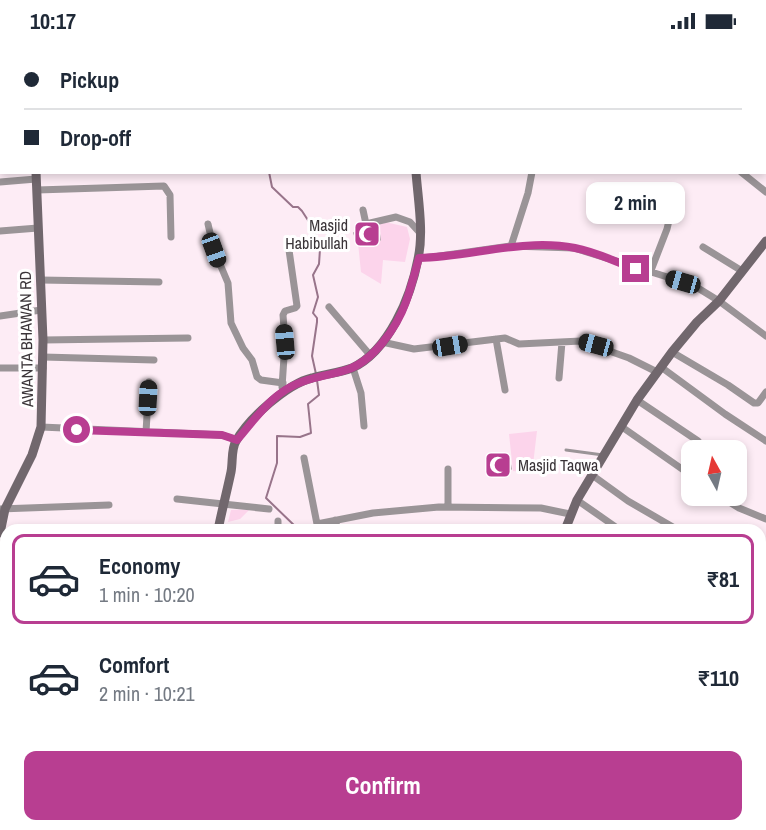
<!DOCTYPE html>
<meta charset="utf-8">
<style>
:root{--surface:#fff;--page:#f6f6f7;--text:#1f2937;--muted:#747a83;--line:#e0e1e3;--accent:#b83e91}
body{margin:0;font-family:"Archivo Narrow",sans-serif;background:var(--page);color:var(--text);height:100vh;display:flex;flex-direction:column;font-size:22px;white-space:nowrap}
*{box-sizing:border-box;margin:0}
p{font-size:20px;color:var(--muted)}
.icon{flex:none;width:33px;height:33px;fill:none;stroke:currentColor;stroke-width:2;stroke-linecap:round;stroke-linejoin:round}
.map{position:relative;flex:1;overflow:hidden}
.drawer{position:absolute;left:0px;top:482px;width:766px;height:308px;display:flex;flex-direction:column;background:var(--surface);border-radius:18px 18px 0 0;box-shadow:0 3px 9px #0003}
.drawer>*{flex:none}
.hud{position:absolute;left:0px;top:0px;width:766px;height:132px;box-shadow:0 3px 9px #0003;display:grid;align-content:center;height:132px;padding:0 24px;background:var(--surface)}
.needle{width:39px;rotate:352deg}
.controls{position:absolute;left:681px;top:398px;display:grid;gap:12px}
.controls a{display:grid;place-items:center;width:66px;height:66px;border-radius:12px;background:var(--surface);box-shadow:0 3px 9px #0003;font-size:30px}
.end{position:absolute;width:27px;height:27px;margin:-14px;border:8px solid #b83e91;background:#fff;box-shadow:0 0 0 3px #fff}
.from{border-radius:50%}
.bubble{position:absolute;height:42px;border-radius:12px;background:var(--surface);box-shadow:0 3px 9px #0003;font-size:20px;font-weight:700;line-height:42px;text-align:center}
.car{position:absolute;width:18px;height:36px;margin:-18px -9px;border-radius:8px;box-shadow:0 0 4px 2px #0007;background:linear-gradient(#222 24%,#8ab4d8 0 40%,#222 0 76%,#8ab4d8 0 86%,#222 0)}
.hud b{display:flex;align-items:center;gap:21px;height:57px;font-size:22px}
.hud b+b{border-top:2px solid var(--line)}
.hud i{width:15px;height:15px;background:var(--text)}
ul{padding:10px 0 0;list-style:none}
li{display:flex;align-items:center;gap:18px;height:90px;margin:0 12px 9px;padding:0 12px;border:3px solid transparent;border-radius:12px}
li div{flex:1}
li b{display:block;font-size:22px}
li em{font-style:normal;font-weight:700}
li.active{border-color:var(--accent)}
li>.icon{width:54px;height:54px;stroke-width:1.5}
.action{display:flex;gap:12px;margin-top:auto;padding:12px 24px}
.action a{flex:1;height:69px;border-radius:12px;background:var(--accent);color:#fff;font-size:24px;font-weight:700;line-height:69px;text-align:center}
.status{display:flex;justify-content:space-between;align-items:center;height:42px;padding:0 30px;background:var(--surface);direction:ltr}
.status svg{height:16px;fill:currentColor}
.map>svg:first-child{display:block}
.green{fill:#fcd4eb}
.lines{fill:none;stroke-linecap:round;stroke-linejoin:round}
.stream{stroke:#98748a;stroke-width:2}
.building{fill:#cebec6;stroke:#a3949c;stroke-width:1.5}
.lane{stroke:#9a9497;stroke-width:3}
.street{stroke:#9a9497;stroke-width:7}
.secondary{stroke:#71676d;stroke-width:9}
.route{stroke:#b83e91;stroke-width:8}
.labels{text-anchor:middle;stroke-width:6;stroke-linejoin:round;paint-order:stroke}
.poi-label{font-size:16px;fill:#3a3438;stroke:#fff;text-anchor:end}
.street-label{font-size:16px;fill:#3a3438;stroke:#fff}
</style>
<div class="status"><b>10:17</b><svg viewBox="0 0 49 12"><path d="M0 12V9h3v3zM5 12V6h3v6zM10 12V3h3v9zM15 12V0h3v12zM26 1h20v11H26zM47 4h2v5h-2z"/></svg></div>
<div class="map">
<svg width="766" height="788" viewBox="0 0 766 788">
<rect width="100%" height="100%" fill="#fdecf5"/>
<path class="green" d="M 385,180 L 407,185 L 410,197 L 405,220 L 383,218 L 381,242 L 361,230 L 358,201 L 381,199 L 380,181 Z
M 537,389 L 532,431 L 513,429 L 509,392 Z
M 250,467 L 240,477 L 228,480 L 231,468 Z
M 154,783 L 226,783 L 227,788 L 152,788 Z"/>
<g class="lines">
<path class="stream" d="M 269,130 L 272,145 L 293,165 L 298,165 L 302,169 L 313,186 L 320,207 L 319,222 L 313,233 L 318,255 L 313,271 L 317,276 L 317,280 L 312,314 L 316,332
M 299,488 L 266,456 L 277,421 L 277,394 L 300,395 L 311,391 L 308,362 L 319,353 L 317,338"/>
</g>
<path class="building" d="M 378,182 L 380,198 L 365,201 L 356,198 L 354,191 L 358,187 Z
M 509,414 L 511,427 L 488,431 L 486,418 Z"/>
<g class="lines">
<path class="lane" d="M 566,408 L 603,413"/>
<path class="street" d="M 692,0 L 697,0
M 250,2 L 251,0
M 549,2 L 549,0
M 753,2 L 753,0
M 0,59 L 2,59
M 0,110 L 2,110
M 741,130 L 766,150
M 0,140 L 36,137
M 37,148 L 164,144 L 170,153 L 171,195
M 363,168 L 366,182 L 396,175 L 410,180 L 420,191
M 208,182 L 214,208 L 228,241 L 231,281 L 243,306 L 252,318 L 257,335 L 261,338 L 283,341
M 0,189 L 38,186
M 511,204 L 528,151 L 532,130
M 703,205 L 742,229
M 419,216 L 433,215 L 511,204 L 574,206 L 693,243 L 719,259 L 766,294
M 650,231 L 667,187 L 674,157
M 40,238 L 159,240
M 329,265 L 370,313
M 0,274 L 41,268
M 496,297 L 505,348
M 43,298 L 188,296
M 382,300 L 414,307 L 505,296 L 519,302 L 581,299 L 629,316 L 657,330
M 672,310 L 728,343 L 754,361 L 758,361 L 766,350
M 43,315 L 154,318
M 661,325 L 725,372 L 766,399
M 0,326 L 43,326
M 353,326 L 361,351 L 364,384
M 559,336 L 562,300
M 282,345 L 285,300 L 283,273 L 285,269 L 295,266 L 297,264 L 289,208
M 637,358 L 698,399
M 41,385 L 222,393 L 237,398
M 622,385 L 692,434
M 146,390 L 149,340
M 304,416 L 317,482 L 373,471 L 439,465 L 541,466 L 570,472
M 592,433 L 628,459 L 678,488
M 718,453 L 739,466 L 766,477
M 177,457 L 269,467
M 577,458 L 620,488
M 448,465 L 448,427
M 0,467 L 109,463
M 335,478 L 338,488
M 278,479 L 278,488
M 0,504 L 6,504
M 760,536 L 766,537
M 0,538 L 6,549
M 760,683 L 766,678
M 760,747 L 766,757
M 93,783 L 94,788
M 329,783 L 330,788
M 130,788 L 142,786
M 281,788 L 304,783
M 479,788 L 508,783
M 673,788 L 687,783"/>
<path class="secondary" d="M 46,2 L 46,0
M 451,2 L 452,0
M 218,488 C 222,468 227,449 231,430 C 233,420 231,407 236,399 C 249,376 287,342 312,336 C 325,332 339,331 352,326 C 389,309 411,254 418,217 C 424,190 418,158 416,130
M 565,488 L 577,458 L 637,358 L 672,310 L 697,280 L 719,259 L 766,199
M 0,491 L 5,467 L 32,413 L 41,385 L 43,298 L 36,130
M 592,783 L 593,788
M 142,788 L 144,783"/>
</g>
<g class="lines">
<path class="route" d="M 77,388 L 222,393 L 237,398 C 251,382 264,363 281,351 C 301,336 324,335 346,328 C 373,320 397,285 406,260 C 411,246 415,230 419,216 C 471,215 523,196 575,206 C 596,210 616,220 636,227"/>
</g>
<defs>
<symbol id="mosque-square" viewBox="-11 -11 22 22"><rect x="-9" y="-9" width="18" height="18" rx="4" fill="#b83e91" stroke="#fff"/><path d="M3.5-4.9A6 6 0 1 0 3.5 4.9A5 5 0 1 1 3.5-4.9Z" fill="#fff"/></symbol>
</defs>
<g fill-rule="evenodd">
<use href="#mosque-square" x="352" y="177" width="30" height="30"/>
<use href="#mosque-square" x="483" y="408" width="30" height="30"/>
</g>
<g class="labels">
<g class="poi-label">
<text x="348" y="189">Masjid<tspan x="348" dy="18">Habibullah</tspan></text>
<text x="518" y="429" text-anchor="start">Masjid Taqwa</text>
</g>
<g class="street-label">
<text transform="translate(26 297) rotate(-91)" y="6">AWANTA BHAWAN RD</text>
</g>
</g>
</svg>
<div class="controls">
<a><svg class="needle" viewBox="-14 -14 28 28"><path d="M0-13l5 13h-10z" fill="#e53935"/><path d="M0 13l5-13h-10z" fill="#747a83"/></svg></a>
</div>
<i class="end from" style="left:77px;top:388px"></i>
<i class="end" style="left:636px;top:227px"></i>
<div class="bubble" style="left:586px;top:140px;width:99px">2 min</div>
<i class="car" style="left:214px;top:208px;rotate:160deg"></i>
<i class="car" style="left:683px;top:240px;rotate:286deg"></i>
<i class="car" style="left:285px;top:300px;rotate:355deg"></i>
<i class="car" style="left:596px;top:303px;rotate:285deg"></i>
<i class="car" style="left:450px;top:304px;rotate:81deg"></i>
<i class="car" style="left:148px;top:356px;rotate:3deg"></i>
<div class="hud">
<b><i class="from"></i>Pickup</b>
<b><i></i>Drop-off</b>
</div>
<section class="drawer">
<ul>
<li class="active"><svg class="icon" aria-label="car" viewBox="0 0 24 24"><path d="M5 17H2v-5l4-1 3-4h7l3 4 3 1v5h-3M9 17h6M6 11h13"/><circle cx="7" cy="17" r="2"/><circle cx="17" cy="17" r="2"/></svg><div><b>Economy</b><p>1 min · 10:20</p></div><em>₹81</em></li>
<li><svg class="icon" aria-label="car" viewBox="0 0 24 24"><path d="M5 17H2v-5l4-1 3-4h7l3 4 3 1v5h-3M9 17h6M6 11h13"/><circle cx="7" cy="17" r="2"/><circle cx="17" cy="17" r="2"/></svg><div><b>Comfort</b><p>2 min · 10:21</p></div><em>₹110</em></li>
</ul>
<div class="action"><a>Confirm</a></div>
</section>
</div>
